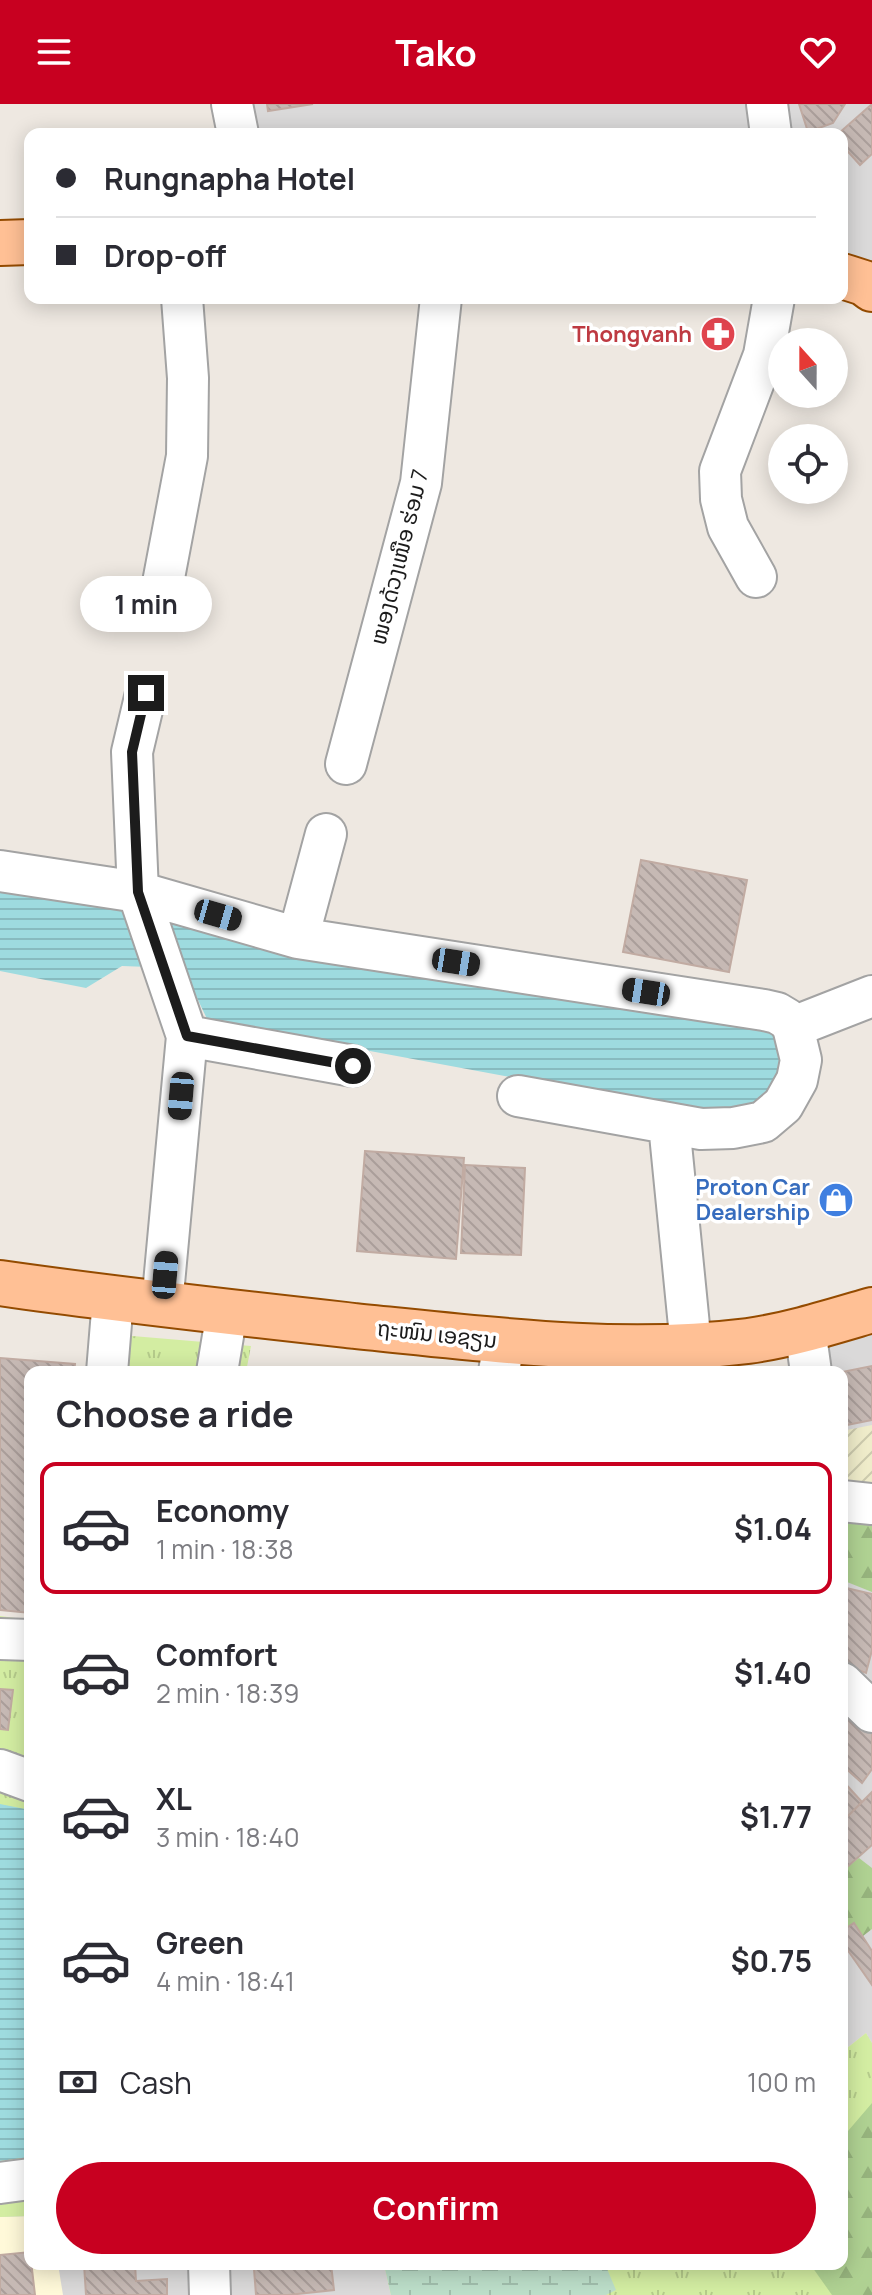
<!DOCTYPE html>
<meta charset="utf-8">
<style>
:root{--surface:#fff;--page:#f2f2f3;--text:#2b2b33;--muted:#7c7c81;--line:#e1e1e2;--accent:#c80020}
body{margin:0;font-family:Manrope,"Noto Sans Lao",sans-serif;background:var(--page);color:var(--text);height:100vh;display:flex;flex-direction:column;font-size:30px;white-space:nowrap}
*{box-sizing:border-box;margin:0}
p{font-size:26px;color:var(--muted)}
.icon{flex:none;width:44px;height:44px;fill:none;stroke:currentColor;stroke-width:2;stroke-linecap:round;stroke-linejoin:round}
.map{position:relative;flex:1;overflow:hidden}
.drawer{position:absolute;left:24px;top:1262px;width:824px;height:904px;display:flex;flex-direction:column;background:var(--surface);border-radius:16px;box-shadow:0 4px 20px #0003}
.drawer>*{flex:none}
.banner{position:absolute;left:24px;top:24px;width:824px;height:176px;border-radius:16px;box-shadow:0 4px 20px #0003;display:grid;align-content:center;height:176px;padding:0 32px;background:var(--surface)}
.needle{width:52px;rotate:339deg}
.buttons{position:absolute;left:768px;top:224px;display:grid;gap:16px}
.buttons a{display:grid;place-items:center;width:80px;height:80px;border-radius:50%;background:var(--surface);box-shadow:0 4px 20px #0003;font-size:40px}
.end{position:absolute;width:36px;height:36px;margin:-18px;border:10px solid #1c1c1c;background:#fff;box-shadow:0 0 0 4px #fff}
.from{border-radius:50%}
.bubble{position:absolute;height:56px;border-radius:28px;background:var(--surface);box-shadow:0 4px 20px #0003;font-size:26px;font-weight:700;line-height:56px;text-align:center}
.car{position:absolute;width:24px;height:48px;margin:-24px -12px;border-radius:10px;box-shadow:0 0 6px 2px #0007;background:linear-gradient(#222 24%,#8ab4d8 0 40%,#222 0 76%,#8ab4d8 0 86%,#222 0)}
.banner b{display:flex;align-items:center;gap:28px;height:76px;font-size:30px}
.banner b+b{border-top:2px solid var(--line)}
.banner i{width:20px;height:20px;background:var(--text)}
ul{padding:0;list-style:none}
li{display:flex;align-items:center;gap:24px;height:132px;margin:0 16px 12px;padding:0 16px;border:4px solid transparent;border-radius:16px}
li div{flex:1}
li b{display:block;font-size:30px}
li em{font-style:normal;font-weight:700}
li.current{border-color:var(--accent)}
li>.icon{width:72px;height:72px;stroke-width:1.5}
h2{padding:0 32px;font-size:36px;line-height:96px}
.pay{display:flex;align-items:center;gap:20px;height:88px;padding:0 32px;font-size:30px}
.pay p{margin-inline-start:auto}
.button{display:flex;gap:16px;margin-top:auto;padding:16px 32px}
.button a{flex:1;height:92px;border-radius:48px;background:var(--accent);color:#fff;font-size:32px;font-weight:700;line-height:92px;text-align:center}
header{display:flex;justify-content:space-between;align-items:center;height:104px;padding:0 32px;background:var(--accent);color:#fff;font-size:36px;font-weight:700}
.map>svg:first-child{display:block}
.residential{fill:#dad9d9}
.education{fill:#fff9d9}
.farmland{fill:url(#farmland-furrows)}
.grass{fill:url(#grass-tufts)}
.forest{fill:url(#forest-firs)}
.wetland{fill:url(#wetland-marsh)}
.water{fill:url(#water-rules)}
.building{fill:url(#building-back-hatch);stroke:#c1aba2;stroke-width:2}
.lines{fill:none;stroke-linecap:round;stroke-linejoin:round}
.minor-casing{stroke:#a3a3a3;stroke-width:44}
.major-casing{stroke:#944b00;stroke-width:48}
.minor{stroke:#fff;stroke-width:40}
.major{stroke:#ffc095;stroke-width:44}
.route{stroke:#1c1c1c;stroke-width:10}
.labels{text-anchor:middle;stroke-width:7;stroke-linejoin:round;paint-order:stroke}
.health-label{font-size:22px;font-weight:bold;fill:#be3a42;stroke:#fff;text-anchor:end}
.street-label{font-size:22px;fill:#1c1c1c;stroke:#fff}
.shop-label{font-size:22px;font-weight:bold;fill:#366cbe;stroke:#fff;text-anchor:end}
</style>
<header><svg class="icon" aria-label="menu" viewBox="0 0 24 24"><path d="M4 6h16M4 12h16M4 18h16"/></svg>Tako<svg class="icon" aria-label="heart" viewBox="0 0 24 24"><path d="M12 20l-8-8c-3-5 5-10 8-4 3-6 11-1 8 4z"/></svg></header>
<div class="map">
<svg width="872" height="2191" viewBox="0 0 872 2191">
<defs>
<pattern id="farmland-furrows" width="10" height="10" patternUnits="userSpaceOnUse" patternTransform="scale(2)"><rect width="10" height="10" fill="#efecca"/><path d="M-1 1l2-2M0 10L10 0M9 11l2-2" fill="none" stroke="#cccaad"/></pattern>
<pattern id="grass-tufts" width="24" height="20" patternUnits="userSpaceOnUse" patternTransform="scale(2)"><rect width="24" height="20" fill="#d3eda2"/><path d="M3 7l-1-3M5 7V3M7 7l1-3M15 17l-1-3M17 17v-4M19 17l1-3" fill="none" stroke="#b5cb8b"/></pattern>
<pattern id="forest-firs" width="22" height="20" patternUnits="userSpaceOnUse" patternTransform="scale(2)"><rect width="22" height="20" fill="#afd192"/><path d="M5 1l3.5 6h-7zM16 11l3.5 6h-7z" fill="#96b37d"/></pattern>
<pattern id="wetland-marsh" width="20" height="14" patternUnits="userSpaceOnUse" patternTransform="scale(2)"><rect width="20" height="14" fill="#bcdec9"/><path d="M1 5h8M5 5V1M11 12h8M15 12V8" fill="none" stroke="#a1beac"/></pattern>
<pattern id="water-rules" width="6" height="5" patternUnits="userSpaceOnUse" patternTransform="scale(2)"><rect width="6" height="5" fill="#9edbdf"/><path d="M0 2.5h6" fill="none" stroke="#88bbbf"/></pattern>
<pattern id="building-back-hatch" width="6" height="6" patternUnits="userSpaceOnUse" patternTransform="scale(2)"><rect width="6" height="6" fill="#c6b9b4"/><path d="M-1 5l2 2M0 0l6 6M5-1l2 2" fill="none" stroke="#aa9e9a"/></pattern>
</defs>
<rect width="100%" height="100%" fill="#eee8e1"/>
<path class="residential" d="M 232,0 L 872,0 L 872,185 L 842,172 L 842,30 L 238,30 Z
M 872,1226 L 872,1939 L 866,1929 L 842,1948 L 842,1268 L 817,1268 L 818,1247 Z
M 0,2096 L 30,2096 L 30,2160 L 384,2160 L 391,2191 L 0,2191 Z"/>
<path class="education" d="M 30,2112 L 30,2160 L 58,2160 L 63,2191 L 0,2191 L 0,2113 Z"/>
<path class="farmland" d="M 872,1321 L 872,1400 L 842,1380 L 842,1327 Z"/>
<path class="grass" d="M 97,1229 L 251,1242 L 246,1268 L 93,1268 Z
M 0,1512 L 30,1516 L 30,2112 L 0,2113 Z
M 866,1929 L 872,1939 L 872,2191 L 391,2191 L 384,2160 L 842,2160 L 842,1948 Z"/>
<path class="forest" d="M 842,1411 L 855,1412 L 872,1421 L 872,1488 L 842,1476 Z
M 859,1754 L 872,1764 L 872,1825 L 863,1832 L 854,1819 L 842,1827 L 842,1767 Z
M 872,1999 L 872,2191 L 832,2191 L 810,2160 L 842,2160 L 842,2034 Z"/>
<path class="wetland" d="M 384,2160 L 605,2160 L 616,2186 L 606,2191 L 391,2191 Z"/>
<path class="water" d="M 0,777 L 128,803 L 149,863 L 122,862 L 86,884 L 0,867 Z
M 180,815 L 780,924 L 792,956 L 757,1003 L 699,1008 L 208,917 L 160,816 Z
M 0,1700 L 30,1706 L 30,2053 L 0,2057 Z"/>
<path class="building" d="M 267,0 L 313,0 L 268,7 Z
M 799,0 L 845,0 L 833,19 L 808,28 Z
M 872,0 L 872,50 L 860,61 L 842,41 L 842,30 L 838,30 Z
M 641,756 L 747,776 L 729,868 L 623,848 Z
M 365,1047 L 464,1054 L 456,1155 L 357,1147 Z
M 465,1061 L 525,1064 L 521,1151 L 461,1149 Z
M 0,1254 L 75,1260 L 74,1268 L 30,1268 L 30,1509 L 0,1506 Z
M 872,1262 L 872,1316 L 842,1322 L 842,1268 Z
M 842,1483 L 872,1490 L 872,1546 L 866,1569 L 844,1560 L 845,1548 L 842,1547 Z
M 0,1585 L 13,1586 L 8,1626 L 0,1625 Z
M 842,1597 L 872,1623 L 872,1665 L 862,1679 L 842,1661 Z
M 842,1676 L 862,1698 L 842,1718 Z
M 872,1688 L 872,1741 L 846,1764 L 842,1760 L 842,1718 Z
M 854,1819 L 872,1847 L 872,1881 L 842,1838 L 842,1827 Z
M 30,2148 L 35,2191 L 0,2191 L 0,2151 Z
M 84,2160 L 135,2160 L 136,2177 L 167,2175 L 167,2191 L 86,2191 Z
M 283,2160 L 331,2160 L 334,2186 L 288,2191 L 256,2191 L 254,2165 Z"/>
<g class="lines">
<defs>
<path id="minor" d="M 232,0 L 238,30
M 767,0 L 771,30
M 756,473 L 728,423 L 721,395 L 720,367 L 764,251 L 774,194
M 159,500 L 187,352 L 188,274 L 182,194
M 146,589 L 132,648 L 138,788 L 187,932 L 162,1201
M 346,660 L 421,379 L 441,194
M 0,767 L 138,788 L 298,834 L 764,906 L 777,909 L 787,915 L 793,923 L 801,956 L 797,976 L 783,1001 L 763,1018 L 733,1024 L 701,1025 L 518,992
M 298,834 L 326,730
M 793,923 L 872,892
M 187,932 L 353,962
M 669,1020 L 691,1242
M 805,1225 L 811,1268
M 107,1268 L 113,1195
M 217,1268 L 227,1208
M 499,1268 L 504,1237
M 842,1397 L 872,1400
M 0,1535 L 30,1536
M 842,1579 L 872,1608
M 0,1666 L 30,1677
M 0,2079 L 30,2075
M 209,2160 L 210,2191"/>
<path id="major" d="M 0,139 L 30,138
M 842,172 L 864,179 L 872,185
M 0,1179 C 118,1196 237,1209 355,1222 C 485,1235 618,1253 748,1237 C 790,1231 831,1218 872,1206"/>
</defs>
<use href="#minor" class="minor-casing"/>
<use href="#major" class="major-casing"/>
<use href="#minor" class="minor"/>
<use href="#major" class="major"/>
</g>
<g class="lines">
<path class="route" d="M 146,589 L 132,648 L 138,788 L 187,932 L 353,962"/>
</g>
<defs>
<symbol id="pharmacy-disc" viewBox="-11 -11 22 22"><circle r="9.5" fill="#e0444e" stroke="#fff"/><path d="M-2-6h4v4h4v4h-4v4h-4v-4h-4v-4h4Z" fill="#fff"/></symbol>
<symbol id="shop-disc" viewBox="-11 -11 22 22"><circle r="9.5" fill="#3f7fe0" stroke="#fff"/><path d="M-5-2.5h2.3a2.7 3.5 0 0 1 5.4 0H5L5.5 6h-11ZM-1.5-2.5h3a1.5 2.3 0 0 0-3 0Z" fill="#fff"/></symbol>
</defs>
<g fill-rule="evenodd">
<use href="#pharmacy-disc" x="698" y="210" width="40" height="40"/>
<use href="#shop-disc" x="816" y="1076" width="40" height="40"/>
</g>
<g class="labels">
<g class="health-label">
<text x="692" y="238">Thongvanh</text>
</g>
<g class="street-label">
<text transform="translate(399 453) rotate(-76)" y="8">ໜອງດ້ວງເໜືອ ຮ່ອມ 7</text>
<text transform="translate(437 1230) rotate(6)" y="8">ຖະໜົນ ເອຊຽນ</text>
</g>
<g class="shop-label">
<text x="810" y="1091">Proton Car<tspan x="810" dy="25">Dealership</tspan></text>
</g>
</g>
</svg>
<div class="buttons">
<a><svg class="needle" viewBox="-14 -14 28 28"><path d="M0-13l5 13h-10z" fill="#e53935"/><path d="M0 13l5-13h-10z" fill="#7c7c81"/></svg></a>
<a><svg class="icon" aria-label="locate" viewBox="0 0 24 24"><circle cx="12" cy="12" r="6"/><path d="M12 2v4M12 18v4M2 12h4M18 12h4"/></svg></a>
</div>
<i class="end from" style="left:353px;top:962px"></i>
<i class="end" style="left:146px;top:589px"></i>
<div class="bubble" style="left:80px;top:472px;width:132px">1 min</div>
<i class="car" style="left:218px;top:811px;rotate:106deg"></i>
<i class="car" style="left:456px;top:858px;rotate:99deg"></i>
<i class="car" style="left:646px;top:888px;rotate:279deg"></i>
<i class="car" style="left:181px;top:992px;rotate:185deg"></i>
<i class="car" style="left:165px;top:1171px;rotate:5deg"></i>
<div class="banner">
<b><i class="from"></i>Rungnapha Hotel</b>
<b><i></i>Drop-off</b>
</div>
<section class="drawer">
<h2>Choose a ride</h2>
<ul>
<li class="current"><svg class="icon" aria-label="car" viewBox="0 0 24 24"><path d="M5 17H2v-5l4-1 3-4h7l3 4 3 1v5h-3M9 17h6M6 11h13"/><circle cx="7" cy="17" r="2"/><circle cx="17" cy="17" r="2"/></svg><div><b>Economy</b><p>1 min · 18:38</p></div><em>$1.04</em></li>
<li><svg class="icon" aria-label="car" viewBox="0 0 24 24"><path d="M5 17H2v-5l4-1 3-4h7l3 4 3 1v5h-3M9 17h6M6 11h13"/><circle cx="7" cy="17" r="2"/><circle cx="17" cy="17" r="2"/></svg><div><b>Comfort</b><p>2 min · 18:39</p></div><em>$1.40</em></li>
<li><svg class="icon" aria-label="car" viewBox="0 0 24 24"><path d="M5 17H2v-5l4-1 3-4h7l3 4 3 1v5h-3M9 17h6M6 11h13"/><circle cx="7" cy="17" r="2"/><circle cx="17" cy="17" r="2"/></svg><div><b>XL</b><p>3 min · 18:40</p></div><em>$1.77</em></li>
<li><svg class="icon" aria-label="car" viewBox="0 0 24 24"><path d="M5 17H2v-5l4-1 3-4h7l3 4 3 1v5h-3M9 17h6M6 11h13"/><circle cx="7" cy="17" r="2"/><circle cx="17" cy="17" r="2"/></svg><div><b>Green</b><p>4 min · 18:41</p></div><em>$0.75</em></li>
</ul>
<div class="pay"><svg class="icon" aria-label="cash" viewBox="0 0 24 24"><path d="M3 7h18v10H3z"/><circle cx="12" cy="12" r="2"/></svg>Cash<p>100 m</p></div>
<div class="button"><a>Confirm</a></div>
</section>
</div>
